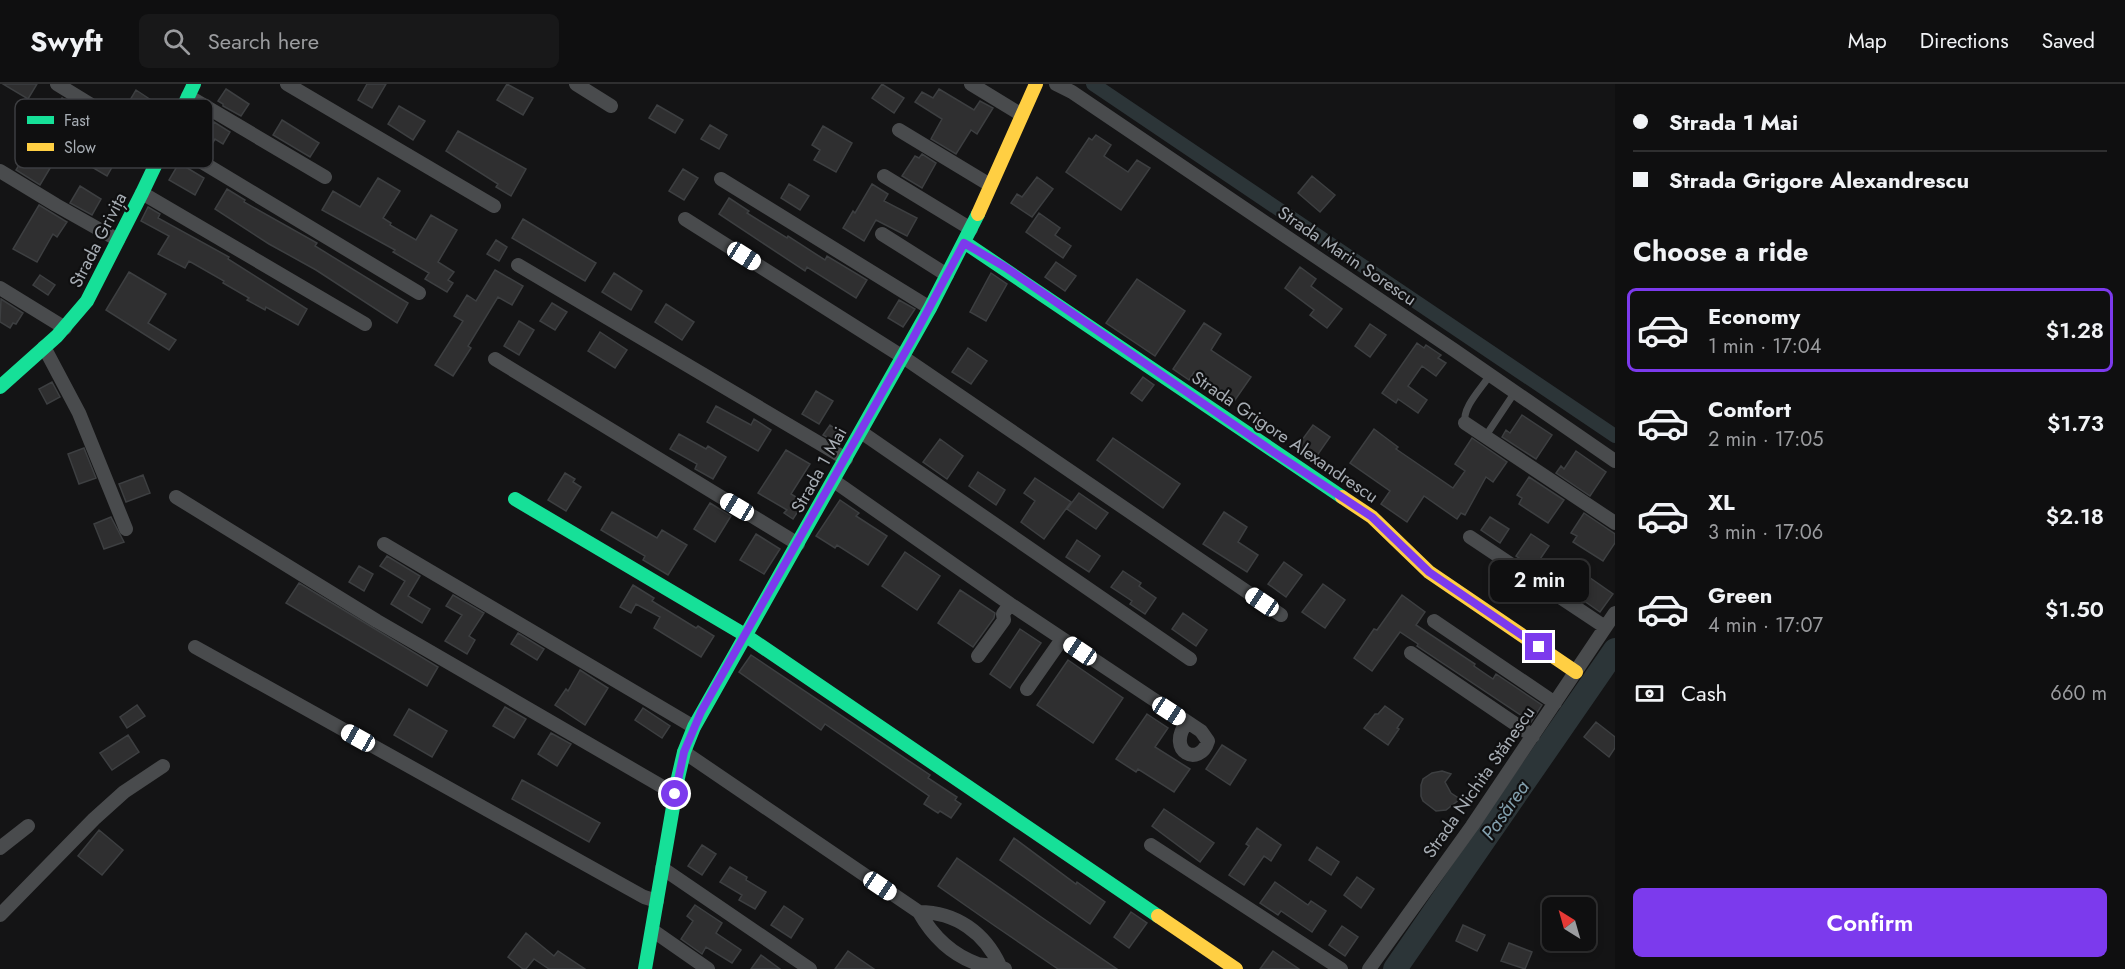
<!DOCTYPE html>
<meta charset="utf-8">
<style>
:root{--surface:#0f0f10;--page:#181819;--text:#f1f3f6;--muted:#9b9c9f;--line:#2f2f30;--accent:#7c3aed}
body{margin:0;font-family:Jost,sans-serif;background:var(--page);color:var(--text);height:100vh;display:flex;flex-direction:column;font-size:22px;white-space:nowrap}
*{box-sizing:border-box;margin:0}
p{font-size:20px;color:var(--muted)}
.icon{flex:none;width:33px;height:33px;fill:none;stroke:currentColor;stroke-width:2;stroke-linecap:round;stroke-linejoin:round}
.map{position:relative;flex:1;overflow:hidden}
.sheet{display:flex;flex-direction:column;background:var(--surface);width:510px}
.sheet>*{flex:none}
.top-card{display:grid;align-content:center;height:132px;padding:0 18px;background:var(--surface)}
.needle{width:39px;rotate:323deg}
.buttons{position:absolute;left:1542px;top:813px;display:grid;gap:12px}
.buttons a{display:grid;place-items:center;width:54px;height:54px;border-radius:9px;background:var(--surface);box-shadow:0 3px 9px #0003,0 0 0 2px var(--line);font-size:30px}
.end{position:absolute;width:27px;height:27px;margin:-14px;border:8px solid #7c3aed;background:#fff;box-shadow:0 0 0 3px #fff}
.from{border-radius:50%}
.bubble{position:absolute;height:42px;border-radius:9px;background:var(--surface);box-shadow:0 3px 9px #0003,0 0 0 2px var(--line);font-size:20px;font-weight:600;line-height:42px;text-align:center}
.car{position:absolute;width:18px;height:36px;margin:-18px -9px;border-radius:8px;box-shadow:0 0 4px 2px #0007;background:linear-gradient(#fff 24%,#345 0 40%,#fff 0 76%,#345 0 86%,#fff 0)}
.top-card b{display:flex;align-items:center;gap:21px;height:57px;font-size:22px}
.top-card b+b{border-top:2px solid var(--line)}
.top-card i{width:15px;height:15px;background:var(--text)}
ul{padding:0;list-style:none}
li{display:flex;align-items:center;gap:18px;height:84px;margin:0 12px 9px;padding:0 6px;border:3px solid transparent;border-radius:9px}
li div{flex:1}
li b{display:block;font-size:22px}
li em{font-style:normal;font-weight:600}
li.active{border-color:var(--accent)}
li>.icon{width:54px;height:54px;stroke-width:1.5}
h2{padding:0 18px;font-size:27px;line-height:72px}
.pay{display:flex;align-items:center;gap:15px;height:66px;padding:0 18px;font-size:22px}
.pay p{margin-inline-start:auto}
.primary-button{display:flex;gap:12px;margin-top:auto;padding:12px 18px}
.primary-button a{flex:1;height:69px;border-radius:9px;background:var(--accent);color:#fff;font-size:24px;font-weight:600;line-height:69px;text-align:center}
header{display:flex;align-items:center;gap:36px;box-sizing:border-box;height:84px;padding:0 30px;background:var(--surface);border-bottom:2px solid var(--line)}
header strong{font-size:28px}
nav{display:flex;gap:33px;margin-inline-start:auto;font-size:21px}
.search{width:420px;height:54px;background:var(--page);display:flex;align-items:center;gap:15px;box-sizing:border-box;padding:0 21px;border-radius:9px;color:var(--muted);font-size:22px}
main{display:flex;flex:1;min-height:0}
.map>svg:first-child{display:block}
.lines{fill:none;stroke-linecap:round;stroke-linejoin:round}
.canal{stroke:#2c3538;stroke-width:14}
.river{stroke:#2c3538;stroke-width:24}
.building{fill:#2f2f30;stroke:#3d3f41;stroke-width:1.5}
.lane{stroke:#494b4d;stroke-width:7}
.street{stroke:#494b4d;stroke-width:14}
.fast{stroke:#16e098;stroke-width:14}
.slow{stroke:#ffcf43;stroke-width:14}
.route{stroke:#7c3aed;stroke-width:8}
.labels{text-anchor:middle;stroke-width:4.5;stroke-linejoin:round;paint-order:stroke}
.street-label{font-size:18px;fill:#a7adb4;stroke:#0f0f10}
.water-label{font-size:20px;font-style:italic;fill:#819eac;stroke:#0f0f10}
.key{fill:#0f0f10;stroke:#3d3e41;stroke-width:1.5}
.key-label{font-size:16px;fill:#a7adb4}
</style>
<header>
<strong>Swyft</strong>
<div class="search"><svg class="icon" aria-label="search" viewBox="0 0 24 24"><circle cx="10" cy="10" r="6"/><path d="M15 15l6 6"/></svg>Search here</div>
<nav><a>Map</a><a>Directions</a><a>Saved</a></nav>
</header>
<main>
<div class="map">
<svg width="1615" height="885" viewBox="0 0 1615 885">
<rect width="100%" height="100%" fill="#141415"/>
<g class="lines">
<path class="canal" d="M 1093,0 L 1615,352"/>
<path class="river" d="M 1395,885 L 1615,566"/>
</g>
<path class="building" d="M 3,0 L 37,0 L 28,15 Z
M 367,0 L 386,0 L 372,24 L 358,16 Z
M 507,0 L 533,14 L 523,31 L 497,16 Z
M 882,0 L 904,14 L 894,29 L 872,14 Z
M 226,5 L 249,20 L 241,32 L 223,22 L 223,20 L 218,17 Z
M 939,5 L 974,26 L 980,17 L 993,24 L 977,50 L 971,46 L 956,70 L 931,55 L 942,35 L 915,18 L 922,8 L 933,14 Z
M 136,6 L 163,24 L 154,38 L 127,21 Z
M 62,14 L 78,24 L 66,41 L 51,31 Z
M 657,21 L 683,36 L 675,49 L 649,34 Z
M 399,22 L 425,37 L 413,56 L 388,40 Z
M 282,36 L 319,59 L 310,73 L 273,51 Z
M 214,38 L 230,48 L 223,60 L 215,55 L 209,65 L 197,58 L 206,42 L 210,44 Z
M 710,41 L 727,51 L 719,65 L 701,55 Z
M 823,42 L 852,59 L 836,88 L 814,76 L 820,66 L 812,61 Z
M 112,44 L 133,57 L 123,74 L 119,71 L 107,92 L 78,75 L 87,59 L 99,66 Z
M 458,47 L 526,85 L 511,112 L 496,103 L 498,100 L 446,67 Z
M 1096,51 L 1111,61 L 1104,72 L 1128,88 L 1137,76 L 1150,84 L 1121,126 L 1066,88 L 1089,54 L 1092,56 Z
M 28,66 L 52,81 L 40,101 L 16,86 Z
M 922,70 L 936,79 L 922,104 L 902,92 L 915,72 L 919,74 Z
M 179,79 L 204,94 L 195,111 L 169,96 Z
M 683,85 L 698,94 L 684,116 L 669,107 Z
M 1312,92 L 1335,111 L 1320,128 L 1298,109 Z
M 1037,93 L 1053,105 L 1032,133 L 1011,119 L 1017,110 L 1022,113 Z
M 378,94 L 400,107 L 383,134 L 391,139 L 390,141 L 416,156 L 431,131 L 457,146 L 438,178 L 454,188 L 448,196 L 453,199 L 447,208 L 425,195 L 429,189 L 393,168 L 395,166 L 322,126 L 333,107 L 360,123 Z
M 789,100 L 809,112 L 800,126 L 781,114 Z
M 872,100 L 888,110 L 884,117 L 917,134 L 907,152 L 876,136 L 864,157 L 843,144 L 853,127 L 855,129 Z
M 80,102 L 101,115 L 92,131 L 70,119 Z
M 227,105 L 245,116 L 244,118 L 317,159 L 315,162 L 408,219 L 397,239 L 316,186 L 269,160 L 215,125 Z
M 729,114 L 749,127 L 747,129 L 787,154 L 788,152 L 825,176 L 827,172 L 867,196 L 856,214 L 807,183 L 805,187 L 719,130 Z
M 39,121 L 67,138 L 57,153 L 53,150 L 37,178 L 13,165 Z
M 148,123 L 160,130 L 158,134 L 229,173 L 228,175 L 307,225 L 298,241 L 266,223 L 265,226 L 247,216 L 249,214 L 223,199 L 224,197 L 189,177 L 185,184 L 158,170 L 169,152 L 141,137 Z
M 1039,129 L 1060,144 L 1055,151 L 1071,162 L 1063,174 L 1026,148 Z
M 523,135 L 596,179 L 585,197 L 512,154 Z
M 496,156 L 507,163 L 499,177 L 487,170 Z
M 1056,178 L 1076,192 L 1065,207 L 1045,193 Z
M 1300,183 L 1316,195 L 1311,202 L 1342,225 L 1327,244 L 1310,231 L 1314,226 L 1285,204 Z
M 495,186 L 523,202 L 512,221 L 498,213 L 468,262 L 471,264 L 453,292 L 435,281 L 463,237 L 454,232 L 467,211 L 476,217 Z
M 129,188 L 166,210 L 148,239 L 176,256 L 169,266 L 106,226 Z
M 614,189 L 642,207 L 631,226 L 602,208 Z
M 991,189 L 1007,200 L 986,237 L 970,228 Z
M 40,191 L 55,201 L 48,211 L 33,201 Z
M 1137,195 L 1185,227 L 1155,272 L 1106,239 Z
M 1,215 L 23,229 L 16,240 L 13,239 L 10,244 L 0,238 Z
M 899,216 L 915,225 L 903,243 L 888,234 Z
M 552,219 L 567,228 L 555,246 L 540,237 Z
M 666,220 L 694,238 L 682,256 L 655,238 Z
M 519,237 L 534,246 L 519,271 L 504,262 Z
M 1204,239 L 1221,250 L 1211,266 L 1251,293 L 1235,316 L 1194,288 L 1189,296 L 1173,285 Z
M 1370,240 L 1386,251 L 1370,273 L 1355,262 Z
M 600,248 L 627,266 L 615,284 L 588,267 Z
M 1417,259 L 1424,264 L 1426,261 L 1441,271 L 1438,274 L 1446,279 L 1436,292 L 1422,282 L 1408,302 L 1427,316 L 1418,329 L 1398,315 L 1396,319 L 1382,309 Z
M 968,264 L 987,277 L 971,300 L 952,288 Z
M 1143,293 L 1154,301 L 1142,317 L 1131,309 Z
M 52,298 L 60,313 L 47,320 L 39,305 Z
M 816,307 L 833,317 L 819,340 L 802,330 Z
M 716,322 L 751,341 L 754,335 L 771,346 L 758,367 L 707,338 Z
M 1522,331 L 1552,351 L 1536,375 L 1502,353 L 1506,346 L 1510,349 Z
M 830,341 L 844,351 L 839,360 L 823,351 Z
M 1313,341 L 1330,353 L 1316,373 L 1299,360 Z
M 1374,345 L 1398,363 L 1396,365 L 1453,404 L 1465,387 L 1455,380 L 1472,354 L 1507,378 L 1493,398 L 1486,393 L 1465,431 L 1461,429 L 1457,435 L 1424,412 L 1407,438 L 1381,420 L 1390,407 L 1350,379 Z
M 679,350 L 706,365 L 708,362 L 726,373 L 713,395 L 695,385 L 697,380 L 670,365 Z
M 1113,354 L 1180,400 L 1163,424 L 1097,376 Z
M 940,355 L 963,372 L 947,395 L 923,378 Z
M 84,364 L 96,394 L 79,400 L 68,370 Z
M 786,366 L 810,380 L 791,410 L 804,418 L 793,435 L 784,429 L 787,426 L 758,409 Z
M 1576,367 L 1606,388 L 1590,412 L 1556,389 L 1561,382 L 1564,385 Z
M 978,388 L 1005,406 L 996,421 L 969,402 Z
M 565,389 L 575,395 L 573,398 L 581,403 L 566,427 L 548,416 Z
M 143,391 L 150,409 L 126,418 L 119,400 Z
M 1529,393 L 1564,416 L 1548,439 L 1519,420 L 1522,414 L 1517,411 Z
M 1035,394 L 1071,418 L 1044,455 L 1021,438 L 1035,417 L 1024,409 Z
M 1079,409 L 1108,429 L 1096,445 L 1067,425 Z
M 840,416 L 859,429 L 856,432 L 887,452 L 868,481 L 837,461 L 835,464 L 816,452 Z
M 710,419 L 731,432 L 715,458 L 694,445 Z
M 612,428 L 657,454 L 662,446 L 687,461 L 668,491 L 643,476 L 645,472 L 601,446 Z
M 1224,428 L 1247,443 L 1238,458 L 1258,471 L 1247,488 L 1203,460 Z
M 1584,429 L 1615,450 L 1615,459 L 1603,477 L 1573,458 L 1577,452 L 1571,449 Z
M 111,433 L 124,458 L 104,465 L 94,440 Z
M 1490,433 L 1509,445 L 1500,459 L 1481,446 Z
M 756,450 L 780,465 L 764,490 L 740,476 Z
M 1531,450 L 1549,462 L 1534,484 L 1516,472 Z
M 1077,456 L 1100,472 L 1089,488 L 1066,473 Z
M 905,468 L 940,492 L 917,526 L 882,502 Z
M 387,472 L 420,492 L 408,512 L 430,525 L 422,539 L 391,520 L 405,497 L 380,482 Z
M 1284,478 L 1302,491 L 1286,513 L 1268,500 Z
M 359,482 L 373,490 L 364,507 L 349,498 Z
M 1576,484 L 1613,510 L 1600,528 L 1563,502 Z
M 1123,487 L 1141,499 L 1139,502 L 1156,514 L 1145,530 L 1130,520 L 1132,517 L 1111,503 Z
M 299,499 L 438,583 L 427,602 L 286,519 Z
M 1323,500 L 1345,516 L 1325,544 L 1302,528 Z
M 633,501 L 654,514 L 652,517 L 696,544 L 698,542 L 714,552 L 701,573 L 654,544 L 660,533 L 636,520 L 631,529 L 620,523 Z
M 960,506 L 995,529 L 994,534 L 973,563 L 938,539 Z
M 453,511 L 484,529 L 469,552 L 475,556 L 467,570 L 445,557 L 462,531 L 446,522 Z
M 1402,511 L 1425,528 L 1416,541 L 1475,580 L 1474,582 L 1493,595 L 1496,590 L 1542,621 L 1531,638 L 1417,562 L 1418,560 L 1400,548 L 1372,587 L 1354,574 L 1374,545 L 1377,546 Z
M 1183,529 L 1207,546 L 1196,562 L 1172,545 Z
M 1020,545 L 1041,559 L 1010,604 L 990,590 Z
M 518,549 L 544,565 L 537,576 L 511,560 Z
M 751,571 L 930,691 L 928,694 L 957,713 L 955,716 L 961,720 L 951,734 L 940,727 L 938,729 L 924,720 L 929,712 L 867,669 L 825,640 L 821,646 L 739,588 Z
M 1068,576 L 1123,614 L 1093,659 L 1037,621 Z
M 580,586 L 608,604 L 585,641 L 555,621 L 566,605 L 568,607 Z
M 137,621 L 145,632 L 127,644 L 120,633 Z
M 1385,622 L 1403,635 L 1397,644 L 1399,645 L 1388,661 L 1364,644 L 1375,630 L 1378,630 Z
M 505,623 L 526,635 L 514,654 L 493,642 Z
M 643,624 L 670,642 L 662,654 L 635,636 Z
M 409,625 L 447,647 L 432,673 L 394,651 Z
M 1147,630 L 1168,644 L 1155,663 L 1190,685 L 1174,708 L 1138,685 L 1136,688 L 1116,675 Z
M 1596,638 L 1615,653 L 1615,664 L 1609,673 L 1584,653 Z
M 551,649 L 571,660 L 557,682 L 538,670 Z
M 128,651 L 139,668 L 112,686 L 100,669 Z
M 1222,661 L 1246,676 L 1230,701 L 1206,685 Z
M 1442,687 L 1451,690 L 1445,698 L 1451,709 L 1460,715 L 1446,726 L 1436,727 L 1423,717 L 1421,712 L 1421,701 L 1423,695 L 1432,689 Z
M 522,696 L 600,739 L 589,758 L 512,715 Z
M 1164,725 L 1214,759 L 1200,778 L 1152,742 Z
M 1257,744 L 1281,761 L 1271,777 L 1264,772 L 1244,801 L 1229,791 L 1249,762 L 1246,760 Z
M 99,746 L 123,766 L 102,791 L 78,772 Z
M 1014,754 L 1076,800 L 1077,798 L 1105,818 L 1090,840 L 1000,776 Z
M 702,761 L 716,770 L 702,791 L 688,782 Z
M 1317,763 L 1339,778 L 1331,791 L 1309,776 Z
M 957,774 L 1044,835 L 1117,885 L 1058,885 L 995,842 L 938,802 Z
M 730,783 L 747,793 L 746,796 L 766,808 L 755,825 L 739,816 L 742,811 L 720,798 Z
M 1357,793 L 1374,805 L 1361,824 L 1344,811 Z
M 1275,798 L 1308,821 L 1311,817 L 1326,827 L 1312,848 L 1281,827 L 1278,831 L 1260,819 Z
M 695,821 L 722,839 L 716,849 L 741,866 L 732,879 L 706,863 L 702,870 L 681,855 L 693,837 L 687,832 Z
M 784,822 L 803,835 L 791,854 L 771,841 Z
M 1131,828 L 1147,839 L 1129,864 L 1114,853 Z
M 1463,841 L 1485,851 L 1477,867 L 1456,857 Z
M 1342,842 L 1358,853 L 1345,872 L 1329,861 Z
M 526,849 L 554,872 L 558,867 L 585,885 L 549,885 L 534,875 L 526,885 L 523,885 L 508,873 Z
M 1509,859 L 1532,868 L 1525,885 L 1501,877 Z
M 848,867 L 874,885 L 835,885 Z
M 1273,867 L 1299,885 L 1260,885 Z
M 761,871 L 780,885 L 751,885 Z"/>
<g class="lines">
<path class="lane" d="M 1465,339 C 1462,323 1481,305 1490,291
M 1485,353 L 1515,308"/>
<path class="street" d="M 57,0 L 163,65
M 287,0 L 494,122
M 576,0 L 611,22
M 971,0 L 1022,31
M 1056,0 L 1072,8 L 1454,266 L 1615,377
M 188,12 L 325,93
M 899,46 L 990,101
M 167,57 L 419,209
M 0,87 L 56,121 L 118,156
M 884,92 L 971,145
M 721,95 L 930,224
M 142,109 L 365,240
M 685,135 L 903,273 L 1281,531
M 882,150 L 947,191
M 518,181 L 846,375
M 0,204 L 65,244
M 44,263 L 79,329 L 126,445
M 495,275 L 798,460
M 1465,339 L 1615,439
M 861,348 L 1190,575
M 834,397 L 1010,520 L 1201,647 L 1208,657 C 1200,684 1165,668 1187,638
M 176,413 L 377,537 L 675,710
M 1470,453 L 1605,543
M 384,460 L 694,643
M 1434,537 L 1555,619
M 195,563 L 644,813 L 657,817
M 1411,569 L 1533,652
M 978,572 L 1004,536 L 1003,530 L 1010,520
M 1027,605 L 1062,555
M 684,668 L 919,828 C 932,851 952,871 978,880 C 987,882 997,880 1005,885
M 1151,761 L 1341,885
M 0,764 L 28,742
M 662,784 L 810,885
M 919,828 C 956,828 985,849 1000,882
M 0,831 L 94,735 L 124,708 L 163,682
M 652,846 L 708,885
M 1369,885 L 1472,742 L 1615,529"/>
<path class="fast" d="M 964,158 L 1342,413
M 0,303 L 57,252 L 87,217 L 142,109 L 194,0
M 515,415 L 745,551 L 1158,832
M 645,885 L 678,694 L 684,668 L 694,643 L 930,224 L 978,130"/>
<path class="slow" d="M 978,130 L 1036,0
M 1342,413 L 1372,433 L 1429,488 L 1576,588
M 1158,832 L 1236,885"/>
</g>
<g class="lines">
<path class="route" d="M 675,710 L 684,668 L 701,628 L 912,256 L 964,159 L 1005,183 L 1275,369 L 1372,433 L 1429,488 L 1539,563"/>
</g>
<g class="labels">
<g class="street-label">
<text transform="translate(98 156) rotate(-63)" y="6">Strada Grivița</text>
<text transform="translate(1347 172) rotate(34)" y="6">Strada Marin Sorescu</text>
<text transform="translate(1285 353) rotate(34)" y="6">Strada Grigore Alexandrescu</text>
<text transform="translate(819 386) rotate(-61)" y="6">Strada 1 Mai</text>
<text transform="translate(1479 698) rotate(-55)" y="6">Strada Nichita Stănescu</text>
</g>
<g class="water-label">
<text transform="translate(1505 726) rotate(-55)" y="7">Pasărea</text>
</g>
</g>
<rect x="15" y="15" width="198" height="69" rx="9" class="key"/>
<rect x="27" y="32" width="27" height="8" fill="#16e098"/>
<rect x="27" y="59" width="27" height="8" fill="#ffcf43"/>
<g class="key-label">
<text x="64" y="42">Fast</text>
<text x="64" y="69">Slow</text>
</g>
</svg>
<div class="buttons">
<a><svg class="needle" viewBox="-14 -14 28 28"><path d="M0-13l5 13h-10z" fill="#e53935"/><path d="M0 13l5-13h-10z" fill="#9b9c9f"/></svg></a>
</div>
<i class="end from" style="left:675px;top:710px"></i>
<i class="end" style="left:1539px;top:563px"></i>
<div class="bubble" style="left:1490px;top:476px;width:99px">2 min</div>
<i class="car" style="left:744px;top:172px;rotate:122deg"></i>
<i class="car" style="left:737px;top:423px;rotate:301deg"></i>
<i class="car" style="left:1262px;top:518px;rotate:304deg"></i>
<i class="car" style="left:1080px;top:567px;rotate:304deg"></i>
<i class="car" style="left:1169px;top:627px;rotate:123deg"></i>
<i class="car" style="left:358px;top:654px;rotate:299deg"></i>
<i class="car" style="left:880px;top:802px;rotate:124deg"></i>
</div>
<section class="sheet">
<div class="top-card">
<b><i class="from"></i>Strada 1 Mai</b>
<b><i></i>Strada Grigore Alexandrescu</b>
</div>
<h2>Choose a ride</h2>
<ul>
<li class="active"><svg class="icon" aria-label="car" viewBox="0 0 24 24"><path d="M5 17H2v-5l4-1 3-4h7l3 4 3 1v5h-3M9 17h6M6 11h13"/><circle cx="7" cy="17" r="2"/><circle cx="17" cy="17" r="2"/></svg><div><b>Economy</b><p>1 min · 17:04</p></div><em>$1.28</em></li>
<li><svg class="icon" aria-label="car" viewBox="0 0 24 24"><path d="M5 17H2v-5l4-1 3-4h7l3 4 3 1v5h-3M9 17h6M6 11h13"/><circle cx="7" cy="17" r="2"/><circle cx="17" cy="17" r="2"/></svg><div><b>Comfort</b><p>2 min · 17:05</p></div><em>$1.73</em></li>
<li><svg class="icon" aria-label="car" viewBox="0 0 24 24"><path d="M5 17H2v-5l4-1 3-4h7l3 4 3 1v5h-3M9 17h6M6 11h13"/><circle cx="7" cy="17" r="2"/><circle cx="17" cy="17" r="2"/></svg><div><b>XL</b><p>3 min · 17:06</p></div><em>$2.18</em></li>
<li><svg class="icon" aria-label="car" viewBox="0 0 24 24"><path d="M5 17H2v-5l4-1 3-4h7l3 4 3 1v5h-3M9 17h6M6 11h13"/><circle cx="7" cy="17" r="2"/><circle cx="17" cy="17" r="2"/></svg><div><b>Green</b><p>4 min · 17:07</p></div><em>$1.50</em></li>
</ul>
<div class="pay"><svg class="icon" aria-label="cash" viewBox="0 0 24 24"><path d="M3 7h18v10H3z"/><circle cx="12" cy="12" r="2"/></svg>Cash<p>660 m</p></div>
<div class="primary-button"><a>Confirm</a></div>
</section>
</main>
